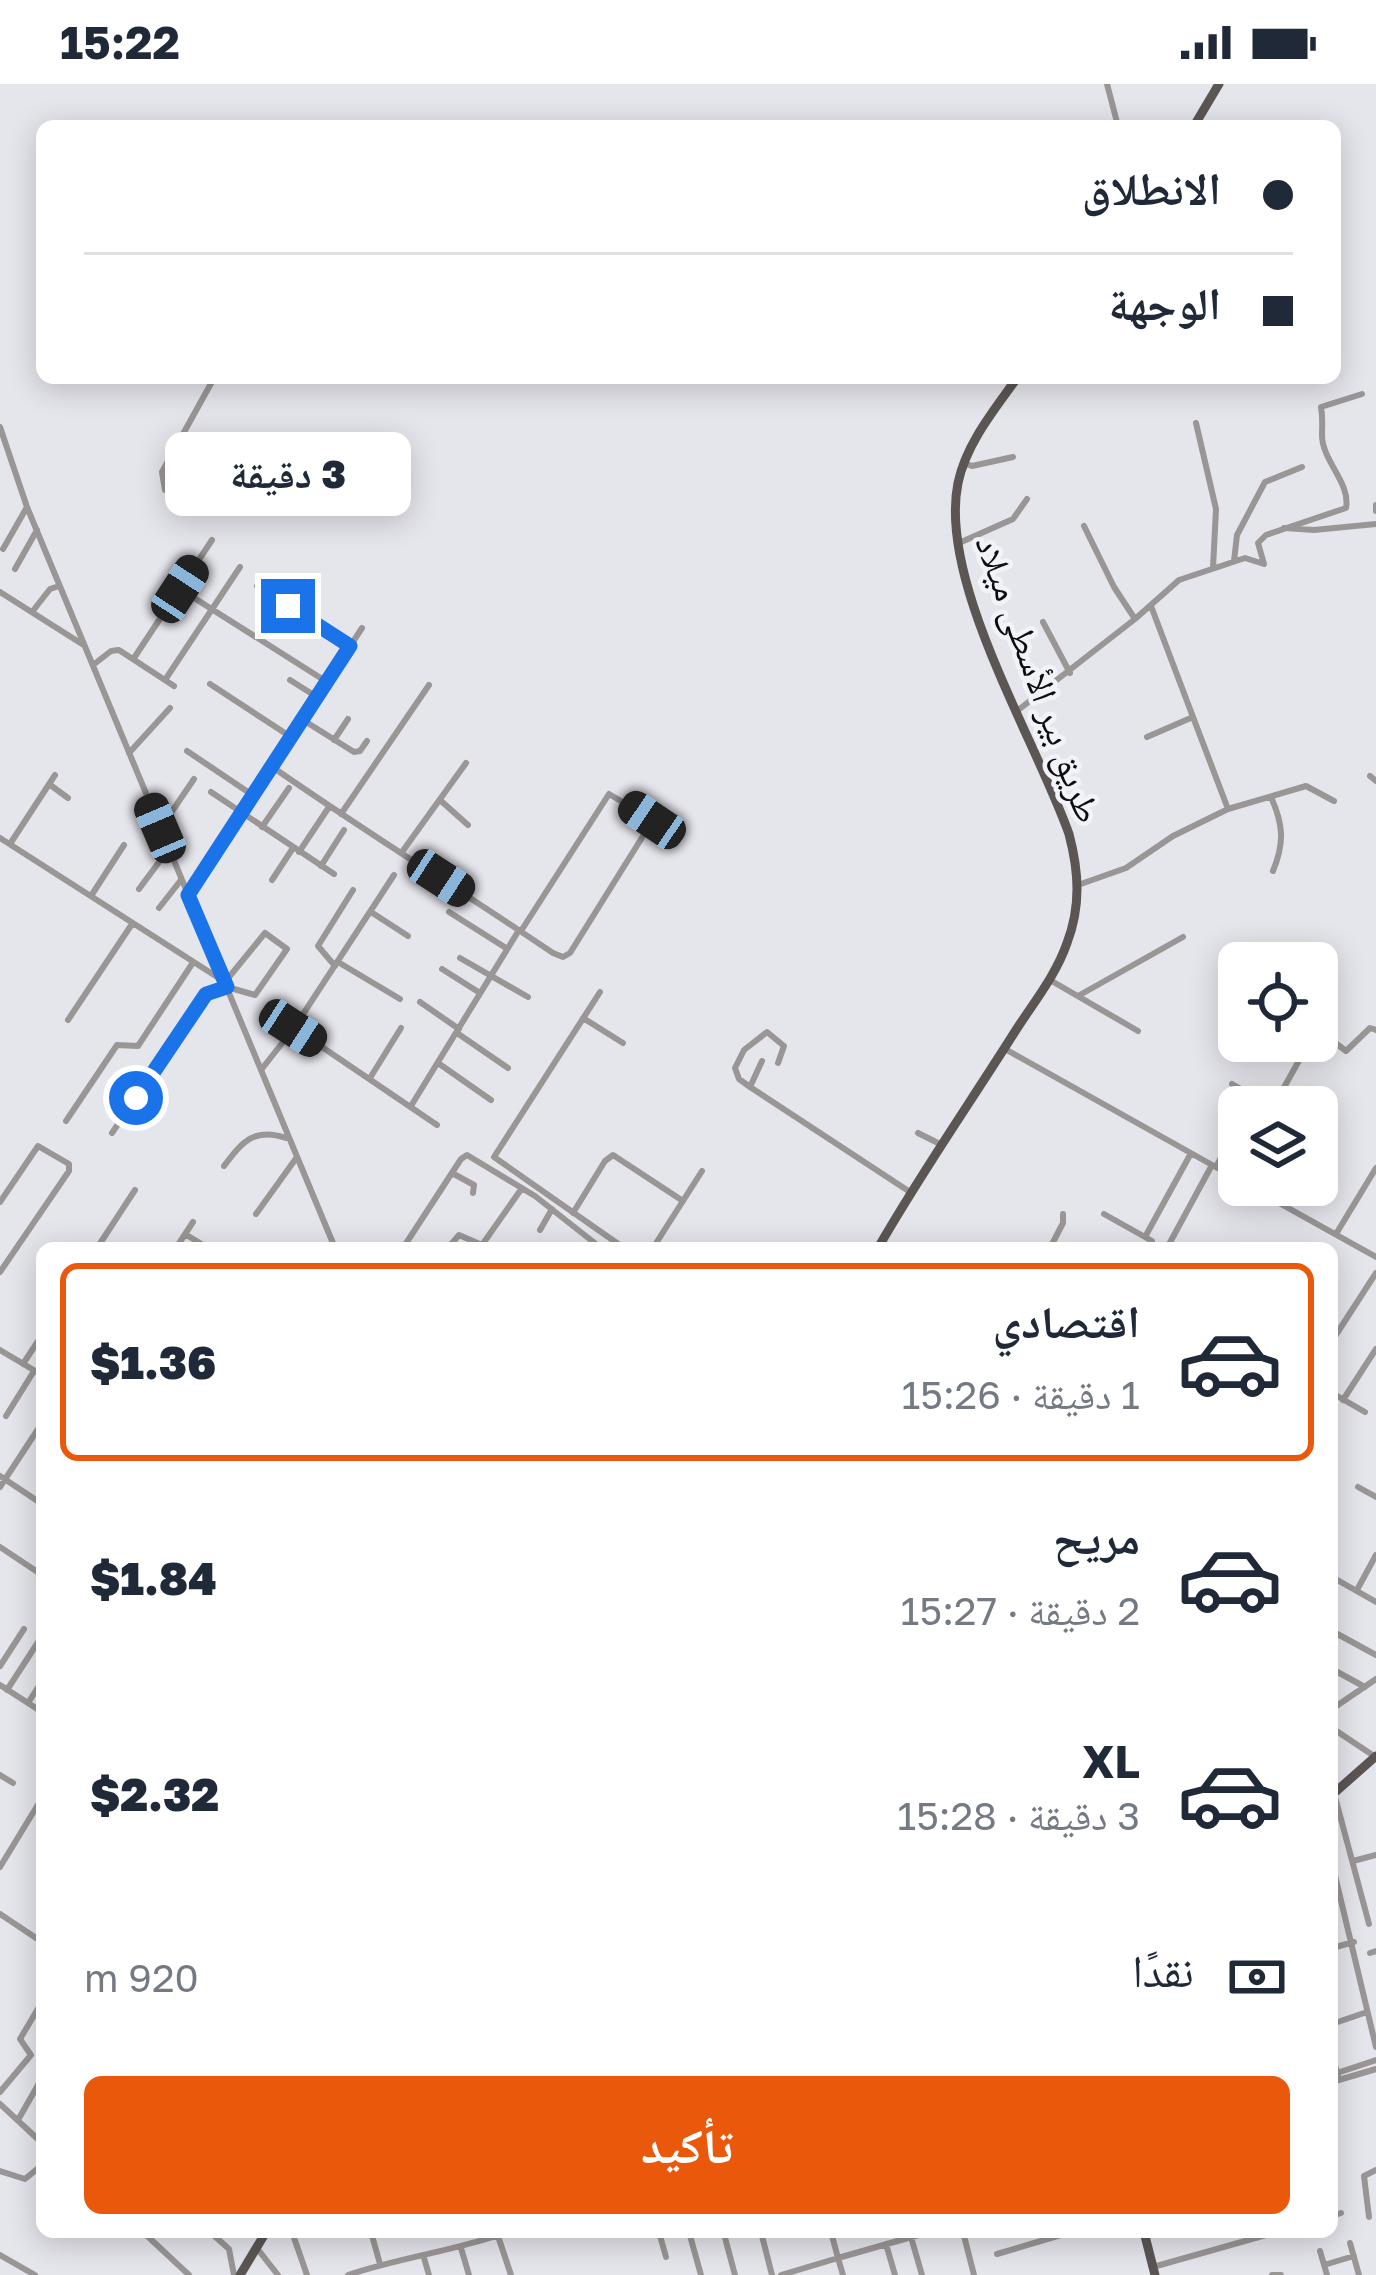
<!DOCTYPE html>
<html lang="ar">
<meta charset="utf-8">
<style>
:root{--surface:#fff;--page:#f6f6f7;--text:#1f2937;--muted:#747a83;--line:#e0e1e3;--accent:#ea580c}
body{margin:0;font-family:"Golos Text","Noto Naskh Arabic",sans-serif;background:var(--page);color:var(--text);direction:rtl;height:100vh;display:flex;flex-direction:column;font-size:45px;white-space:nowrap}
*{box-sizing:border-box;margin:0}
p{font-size:39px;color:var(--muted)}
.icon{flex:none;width:66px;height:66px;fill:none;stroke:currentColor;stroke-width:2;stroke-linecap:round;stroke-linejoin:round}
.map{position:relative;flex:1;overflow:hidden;direction:ltr}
.details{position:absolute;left:36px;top:1158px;width:1302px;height:996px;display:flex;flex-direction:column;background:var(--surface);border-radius:18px;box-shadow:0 6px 30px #0003;direction:rtl}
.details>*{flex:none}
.top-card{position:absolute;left:36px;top:36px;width:1305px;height:264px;border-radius:18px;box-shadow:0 6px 30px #0003;direction:rtl;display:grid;align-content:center;height:264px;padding:0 48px;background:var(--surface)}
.buttons{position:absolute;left:1218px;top:858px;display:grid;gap:24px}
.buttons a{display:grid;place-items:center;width:120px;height:120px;border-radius:18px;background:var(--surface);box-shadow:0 6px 30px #0003;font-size:60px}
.end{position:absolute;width:54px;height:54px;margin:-27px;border:15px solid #1a73e8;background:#fff;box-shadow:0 0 0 6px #fff}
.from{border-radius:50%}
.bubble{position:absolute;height:84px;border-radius:18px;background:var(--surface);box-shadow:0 6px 30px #0003;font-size:39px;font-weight:800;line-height:84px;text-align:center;direction:rtl}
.car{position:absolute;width:36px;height:72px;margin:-36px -18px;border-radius:15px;box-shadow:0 0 9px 3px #0007;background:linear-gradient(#222 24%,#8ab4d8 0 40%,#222 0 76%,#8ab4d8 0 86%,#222 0)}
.top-card b{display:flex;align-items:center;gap:42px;height:114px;font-size:45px}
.top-card b+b{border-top:3px solid var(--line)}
.top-card i{width:30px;height:30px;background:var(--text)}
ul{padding:21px 0 0;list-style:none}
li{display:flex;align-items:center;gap:36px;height:198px;margin:0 24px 18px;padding:0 24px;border:6px solid transparent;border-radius:18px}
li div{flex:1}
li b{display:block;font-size:45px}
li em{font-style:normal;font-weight:800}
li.active{border-color:var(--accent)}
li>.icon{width:108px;height:108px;stroke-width:1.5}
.pay{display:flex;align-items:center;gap:30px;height:132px;padding:0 48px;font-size:45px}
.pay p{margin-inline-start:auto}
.primary-button{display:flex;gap:24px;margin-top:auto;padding:24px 48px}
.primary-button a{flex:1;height:138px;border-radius:18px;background:var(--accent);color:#fff;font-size:48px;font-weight:800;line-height:138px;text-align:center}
.status{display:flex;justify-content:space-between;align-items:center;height:84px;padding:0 60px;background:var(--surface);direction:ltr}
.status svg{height:33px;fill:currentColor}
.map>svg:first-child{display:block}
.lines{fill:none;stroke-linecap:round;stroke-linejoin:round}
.minor{stroke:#9a9695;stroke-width:6}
.major{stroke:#5b5654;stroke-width:9}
.route{stroke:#1a73e8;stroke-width:15}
.labels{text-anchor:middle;stroke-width:9;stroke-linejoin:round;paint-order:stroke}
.street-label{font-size:36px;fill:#0e0e11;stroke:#f2f3f9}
</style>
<div class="status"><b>15:22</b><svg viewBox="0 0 49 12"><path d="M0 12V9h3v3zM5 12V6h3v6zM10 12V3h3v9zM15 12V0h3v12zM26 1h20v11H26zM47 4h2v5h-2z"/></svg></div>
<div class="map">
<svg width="1376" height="2191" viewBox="0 0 1376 2191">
<rect width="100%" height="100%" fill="#e5e5ec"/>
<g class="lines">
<path class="minor" d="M 1107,0 L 1118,42
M 1196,339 L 1216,425 L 1213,484
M 0,343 L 27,423 L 335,1164
M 964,379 L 972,382 L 1013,373
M 165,406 L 162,388 L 214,294
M 1376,421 L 1376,427
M 1084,442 L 1114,503 L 1135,535
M 1284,444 L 1314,446 L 1376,440
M 959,459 L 1013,435 L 1027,415
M 3,465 L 27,423
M 1234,477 L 1237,451 L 1265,398 L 1302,383
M 15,485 L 37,446
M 257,502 L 350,562
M 180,505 L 327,598
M 0,508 L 82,560
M 32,528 L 50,505 L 59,502
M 1043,538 L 1070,589
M 134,574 L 212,456
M 93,581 L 111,567 L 119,566 L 174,602
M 165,596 L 240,483
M 290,596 L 317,613
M 210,600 L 291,653
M 1017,627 L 1135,535 L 1179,496 L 1245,474 L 1264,480 L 1258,459 L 1266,451 L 1346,424 C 1351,399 1322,377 1322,351 C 1322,340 1323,334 1321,323 L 1362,310
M 1193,633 L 1228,725 L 1306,702 L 1334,717
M 303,636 L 354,668 L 360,667 L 367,657
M 1147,653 L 1193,633 L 1151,522
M 334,656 L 348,635
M 187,667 L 251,710
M 129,669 L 170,624
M 271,682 C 364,747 460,806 553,869 L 563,873 L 570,869 L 653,736 L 609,710 L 521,847
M 1370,692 L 1376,697
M 49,700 L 68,714
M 211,708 L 334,790
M 1271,713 C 1283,740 1285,758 1273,787
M 440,716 L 468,741
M 341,730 L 429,601
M 162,742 L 194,695
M 262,743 L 289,704
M 0,754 L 225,898 L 265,849 L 287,865 L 255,911 L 227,903 L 206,910 L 112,1049
M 10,760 L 55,691
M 299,768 L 329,723
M 402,768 L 466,679
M 321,782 L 344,746
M 272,796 L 293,764
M 1078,801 L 1126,784 L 1173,752 L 1228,725
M 139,805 L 168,766
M 188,811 L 362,544
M 91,812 L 124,761
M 159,824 L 181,796
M 371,828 L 408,852
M 449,828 L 506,864
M 460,874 L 528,913
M 338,878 L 400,915
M 1295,879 L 1298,876
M 335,882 L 318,862 L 353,806
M 442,885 L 480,909
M 1050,896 L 1138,947
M 600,908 L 494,1073 L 624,1164
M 1078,912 L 1183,853
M 420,918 L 459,945
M 583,934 L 623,959
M 68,936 L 132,840
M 294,944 L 437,1041
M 1317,945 L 1346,967 L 1370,944 L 1376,946
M 457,949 L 508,984
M 1005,965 L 1239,1096
M 438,979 L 491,1016
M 778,979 L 784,962 L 767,948 L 744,966 L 735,984 L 739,995 L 750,1003 L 910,1108
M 261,986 L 294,944 L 394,791
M 370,994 L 401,944
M 1232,1000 L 1273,1023
M 750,1003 L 762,977
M 411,1022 L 519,846
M 1273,1023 L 1310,957
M 66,1037 L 117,961 L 138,962 L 192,880
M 918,1049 L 940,1060
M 224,1082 C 242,1058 254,1043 286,1054
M 1216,1083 L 1235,1048
M 452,1089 L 474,1101 L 473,1109
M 1247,1101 L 1376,1173
M 0,1118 L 38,1062 L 69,1080 L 69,1087 L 0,1188
M 573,1129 L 605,1077 L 613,1071 L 683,1117
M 256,1130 L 297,1073
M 1104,1130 L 1145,1153 L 1190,1071
M 540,1146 L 552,1125
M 185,1150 L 208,1164
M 1336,1150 L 1376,1084
M 1145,1153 L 1152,1157 L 1150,1164
M 97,1164 L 135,1106
M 176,1164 L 193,1138
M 403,1164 L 461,1075 L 467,1071 L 535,1112 L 601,1164
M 448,1164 L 459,1151 L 482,1161 L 522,1104
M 653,1164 L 702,1087
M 1050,1164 L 1063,1139 L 1063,1130
M 1167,1164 L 1212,1081
M 1332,1257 L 1376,1189
M 0,1266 L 42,1291
M 23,1280 L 42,1251
M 1332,1309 L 1365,1328
M 1343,1316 L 1376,1265
M 6,1332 L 34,1287
M 0,1392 L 42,1420
M 0,1403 L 42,1339
M 1358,1403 L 1376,1413
M 0,1463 L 42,1491
M 1332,1493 L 1376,1518
M 1357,1506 L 1376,1471
M 1332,1547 L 1376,1571
M 0,1582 L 24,1545
M 1332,1585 L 1365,1603
M 0,1601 L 42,1628
M 7,1606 L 42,1552
M 28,1619 L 42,1597
M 1332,1625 L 1376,1595
M 1332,1644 L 1374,1672
M 0,1691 L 13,1699
M 1334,1709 L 1369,1840
M 1353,1777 L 1376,1771
M 1332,1779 L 1376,1963
M 0,1783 L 42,1714
M 0,1830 L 42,1858
M 1332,1864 L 1354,1858
M 1370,1869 L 1376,1867
M 1332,1940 L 1367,1928
M 1332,1971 L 1338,1991
M 1337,1989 L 1376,1976
M 1332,1998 L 1376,1985
M 0,2008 L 31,1971 L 20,1955 L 42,1918
M 0,2020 L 42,2059
M 18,2036 L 42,1994
M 0,2087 L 25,2095 L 42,2081
M 1332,2132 L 1341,2129
M 1369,2133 L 1364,2092 L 1376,2086
M 143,2148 L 189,2191
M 210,2148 L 229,2165 L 234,2191
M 292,2148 L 307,2191
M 371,2148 L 380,2180
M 659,2148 L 666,2173
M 689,2148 L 701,2191
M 761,2148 L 772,2191
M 831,2148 L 838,2174 L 929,2148
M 963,2148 L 974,2191
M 724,2150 L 735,2191
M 498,2152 L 511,2191
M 911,2153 L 922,2191
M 1350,2159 L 1359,2191
M 886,2160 L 895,2191
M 256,2163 L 278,2191
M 461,2164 L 469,2191
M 1320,2167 L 1327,2191
M 997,2170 L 1071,2148
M 0,2171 L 35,2191
M 424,2174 L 429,2191
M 1324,2181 L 1354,2172
M 1153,2183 L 1277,2148
M 348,2191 C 401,2173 455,2167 508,2148
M 781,2191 L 838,2174 L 843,2191
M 1272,2191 L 1281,2191"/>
<path class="major" d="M 1194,42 L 1219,0
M 878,1164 C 921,1089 970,1019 1016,946 C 1034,918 1056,891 1067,859 C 1081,822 1079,788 1069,750 C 1035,654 938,497 958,399 C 966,360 994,326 1017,294
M 1332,1711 L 1376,1672
M 1144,2148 L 1155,2191
M 240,2191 L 266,2148"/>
</g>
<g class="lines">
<path class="route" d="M 136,1014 L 206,910 L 227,903 L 188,811 L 350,562 L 288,522"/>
</g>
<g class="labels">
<g class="street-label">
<text transform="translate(1039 595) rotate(70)" y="13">طريق بير الأسطى ميلاد</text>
</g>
</g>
</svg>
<div class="buttons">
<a><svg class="icon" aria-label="locate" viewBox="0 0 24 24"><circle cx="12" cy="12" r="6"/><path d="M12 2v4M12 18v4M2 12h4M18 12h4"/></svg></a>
<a><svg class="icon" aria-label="layers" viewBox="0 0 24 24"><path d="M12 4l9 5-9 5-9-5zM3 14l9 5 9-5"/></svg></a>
</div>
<i class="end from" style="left:136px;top:1014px"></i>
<i class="end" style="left:288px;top:522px"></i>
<div class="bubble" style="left:165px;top:348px;width:246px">3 دقيقة</div>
<i class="car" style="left:180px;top:505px;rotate:33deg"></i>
<i class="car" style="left:652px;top:736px;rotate:304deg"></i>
<i class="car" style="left:160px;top:744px;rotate:337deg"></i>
<i class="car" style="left:441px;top:794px;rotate:123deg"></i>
<i class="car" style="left:293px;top:944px;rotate:123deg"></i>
<div class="top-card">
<b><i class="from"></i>الانطلاق</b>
<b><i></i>الوجهة</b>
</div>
<section class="details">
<ul>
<li class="active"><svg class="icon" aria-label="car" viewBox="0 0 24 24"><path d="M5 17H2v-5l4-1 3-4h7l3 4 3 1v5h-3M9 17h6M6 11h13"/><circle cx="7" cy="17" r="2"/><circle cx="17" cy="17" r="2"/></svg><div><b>اقتصادي</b><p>1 دقيقة · 15:26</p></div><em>$1.36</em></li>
<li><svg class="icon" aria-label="car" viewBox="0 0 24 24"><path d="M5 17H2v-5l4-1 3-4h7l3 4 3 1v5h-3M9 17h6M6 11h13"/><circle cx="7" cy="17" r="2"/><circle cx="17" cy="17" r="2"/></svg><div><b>مريح</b><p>2 دقيقة · 15:27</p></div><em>$1.84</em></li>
<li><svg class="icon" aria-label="car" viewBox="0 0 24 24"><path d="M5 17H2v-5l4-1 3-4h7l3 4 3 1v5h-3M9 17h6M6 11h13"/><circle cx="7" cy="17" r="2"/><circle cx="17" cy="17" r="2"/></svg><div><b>XL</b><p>3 دقيقة · 15:28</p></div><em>$2.32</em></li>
</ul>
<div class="pay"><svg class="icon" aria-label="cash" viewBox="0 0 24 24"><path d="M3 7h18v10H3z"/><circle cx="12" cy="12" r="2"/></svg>نقدًا<p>920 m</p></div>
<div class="primary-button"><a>تأكيد</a></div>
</section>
</div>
